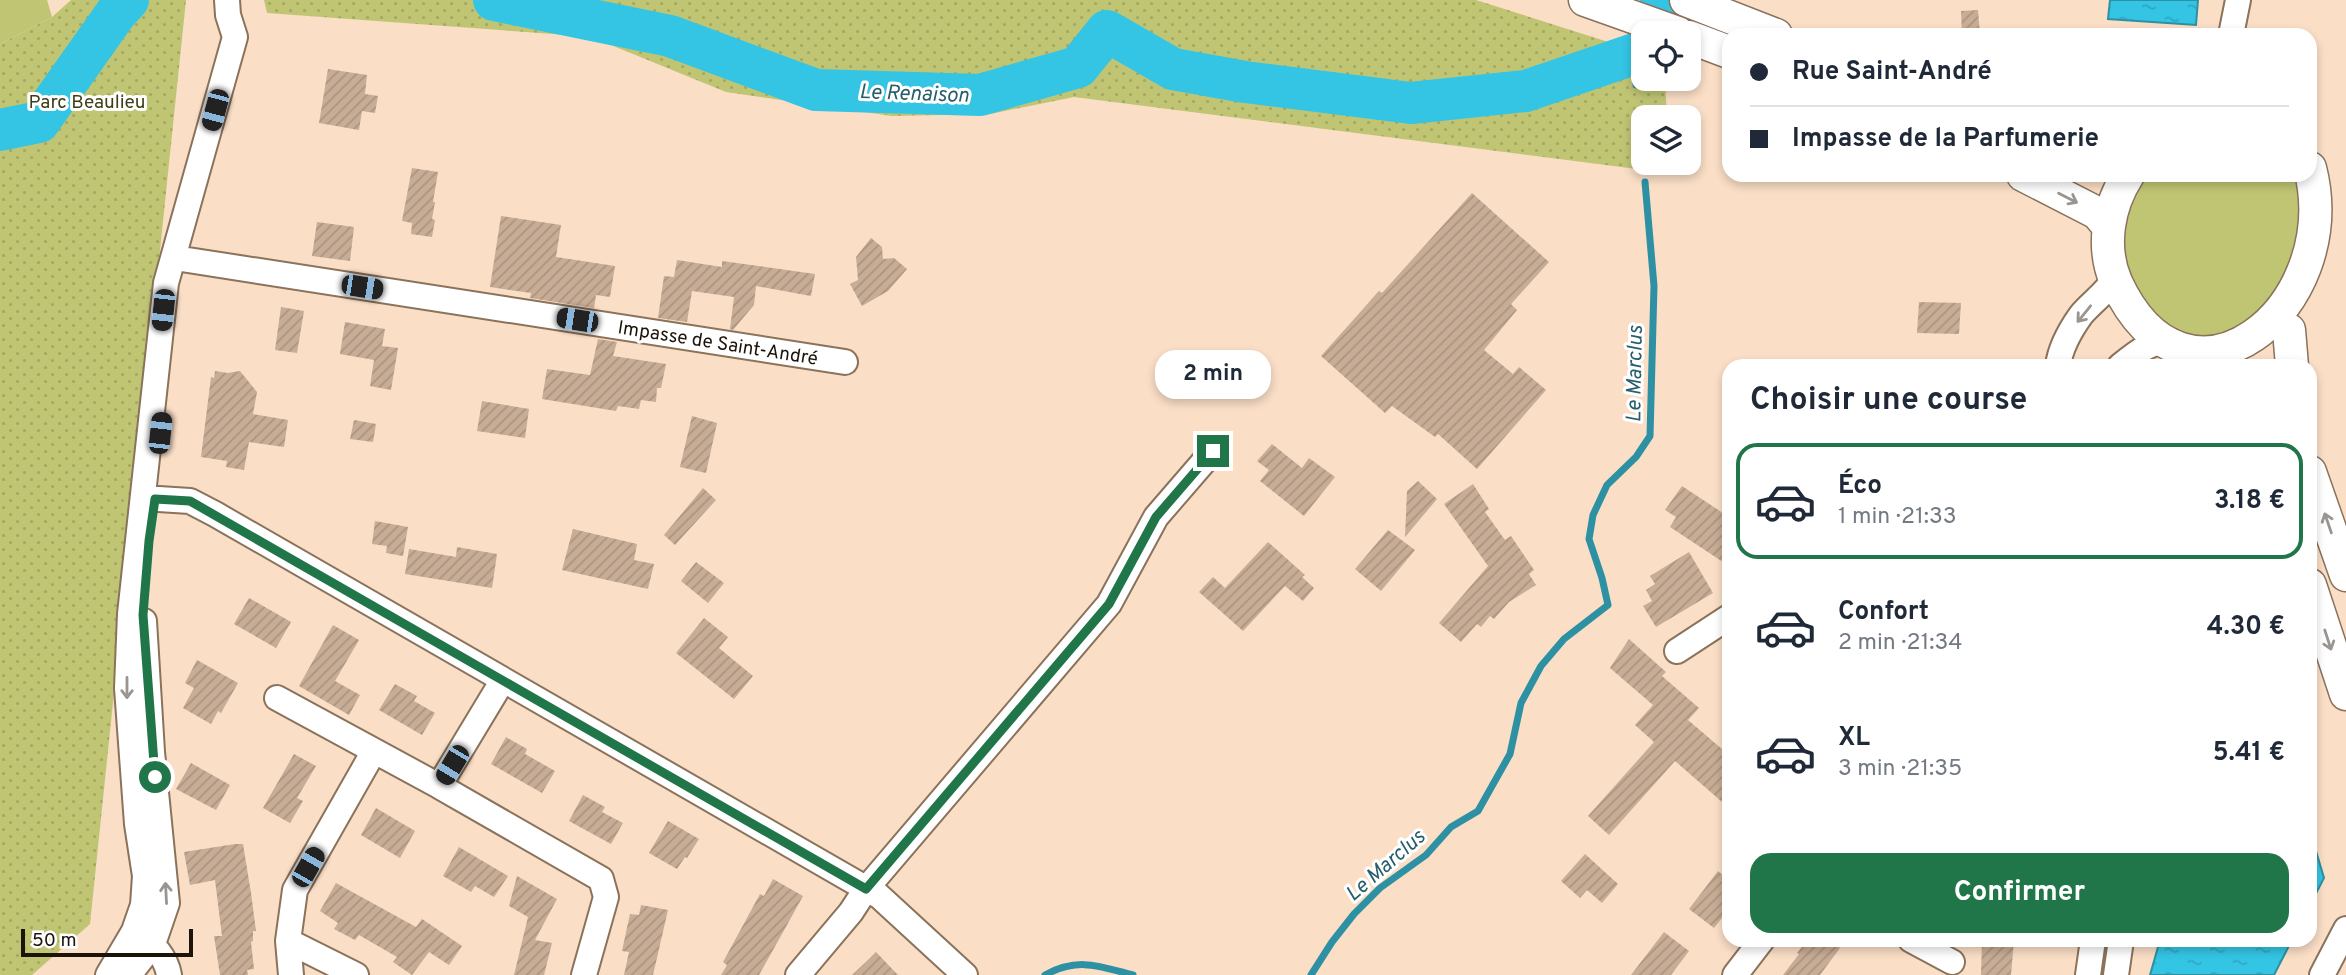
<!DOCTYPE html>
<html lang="fr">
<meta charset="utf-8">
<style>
:root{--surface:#fff;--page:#f6f6f7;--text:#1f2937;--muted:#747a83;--line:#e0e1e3;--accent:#207648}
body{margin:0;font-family:Overpass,sans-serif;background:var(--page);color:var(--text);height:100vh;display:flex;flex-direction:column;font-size:26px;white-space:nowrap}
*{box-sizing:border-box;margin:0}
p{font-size:23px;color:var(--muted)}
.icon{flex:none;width:38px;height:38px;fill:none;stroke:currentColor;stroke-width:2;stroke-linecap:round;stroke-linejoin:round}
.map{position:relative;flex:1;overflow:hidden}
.drawer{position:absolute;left:1722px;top:359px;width:595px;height:588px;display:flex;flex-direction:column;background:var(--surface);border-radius:21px;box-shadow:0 4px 10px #0003}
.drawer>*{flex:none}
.guide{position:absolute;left:1722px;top:28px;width:595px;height:154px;border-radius:21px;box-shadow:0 4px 10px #0003;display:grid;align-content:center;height:154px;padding:0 28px;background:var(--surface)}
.tools{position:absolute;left:1631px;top:21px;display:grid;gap:14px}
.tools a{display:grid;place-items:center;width:70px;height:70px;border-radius:14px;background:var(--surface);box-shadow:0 4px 10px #0003;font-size:35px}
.scale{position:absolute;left:21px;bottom:18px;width:172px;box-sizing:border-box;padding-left:7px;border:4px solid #1c130a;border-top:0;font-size:19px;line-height:24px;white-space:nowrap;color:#1c130a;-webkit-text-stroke:5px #fff;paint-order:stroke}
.end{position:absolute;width:32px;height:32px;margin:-16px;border:9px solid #207648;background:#fff;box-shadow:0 0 0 4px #fff}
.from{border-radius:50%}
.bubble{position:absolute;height:49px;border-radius:21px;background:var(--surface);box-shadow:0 4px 10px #0003;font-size:23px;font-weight:700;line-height:49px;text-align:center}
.car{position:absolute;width:21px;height:42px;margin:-21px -10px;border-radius:9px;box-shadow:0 0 5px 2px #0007;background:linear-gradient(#222 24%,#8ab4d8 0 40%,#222 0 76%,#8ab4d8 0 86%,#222 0)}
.guide b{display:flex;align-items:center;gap:24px;height:66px;font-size:26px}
.guide b+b{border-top:2px solid var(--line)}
.guide i{width:18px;height:18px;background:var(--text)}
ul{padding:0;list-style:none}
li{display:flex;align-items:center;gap:21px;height:116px;margin:0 14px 10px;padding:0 14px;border:4px solid transparent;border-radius:21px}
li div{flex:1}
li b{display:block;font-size:26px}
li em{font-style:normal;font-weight:700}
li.on{border-color:var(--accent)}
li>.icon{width:63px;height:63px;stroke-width:1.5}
h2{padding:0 28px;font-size:32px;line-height:84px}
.button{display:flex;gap:14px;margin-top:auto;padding:14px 28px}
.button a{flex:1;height:80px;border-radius:21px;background:var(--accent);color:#fff;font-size:28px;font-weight:700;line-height:80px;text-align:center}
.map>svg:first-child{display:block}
.green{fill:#c0c574}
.park{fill:url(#park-dots)}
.water{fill:url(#water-ripples);stroke:#2d90a3;stroke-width:2}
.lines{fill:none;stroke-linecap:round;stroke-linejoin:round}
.stream{stroke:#2d90a3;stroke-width:7}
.river{stroke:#34c5e4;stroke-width:42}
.building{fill:url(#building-hatch)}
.minor-casing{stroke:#8a725b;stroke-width:28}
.major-casing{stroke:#8a725b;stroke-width:35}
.minor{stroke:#fff;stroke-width:24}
.major{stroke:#fff;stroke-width:32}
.oneway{stroke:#999591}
.route{stroke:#207648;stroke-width:9}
.labels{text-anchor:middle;stroke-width:6;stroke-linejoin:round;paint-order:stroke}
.park-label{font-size:19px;fill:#3d3f15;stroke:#fff}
.street-label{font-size:19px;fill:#1c130a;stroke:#fff}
.water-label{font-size:21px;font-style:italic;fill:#265e6b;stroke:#fff}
</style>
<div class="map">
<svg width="2346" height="975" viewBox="0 0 2346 975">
<defs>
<pattern id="park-dots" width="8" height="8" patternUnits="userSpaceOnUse" patternTransform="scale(1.75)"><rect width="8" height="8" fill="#c0c574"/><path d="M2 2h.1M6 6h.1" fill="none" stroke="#a4a863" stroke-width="1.8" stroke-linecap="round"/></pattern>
<pattern id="water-ripples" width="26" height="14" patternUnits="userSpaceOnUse" patternTransform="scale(1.75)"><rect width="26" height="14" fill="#34c5e4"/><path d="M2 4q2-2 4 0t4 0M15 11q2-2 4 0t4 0" fill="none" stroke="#2da8c2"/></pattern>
<pattern id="building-hatch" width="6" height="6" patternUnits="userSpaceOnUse" patternTransform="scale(1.75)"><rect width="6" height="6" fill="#c8ad96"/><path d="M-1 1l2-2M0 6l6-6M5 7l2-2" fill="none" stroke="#ab9480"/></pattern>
</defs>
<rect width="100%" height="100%" fill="#fadec6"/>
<path class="green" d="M 0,0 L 47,0 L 52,17 L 0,44 Z
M 2140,175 L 2303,175 L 2321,211 L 2267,332 L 2195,339 L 2159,321 L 2133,292 L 2118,243 Z"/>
<path class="park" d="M 71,0 L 186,0 L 90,924 L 32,975 L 0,975 L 0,44 L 52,17 Z
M 264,0 L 1476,0 L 1643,53 L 1643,79 L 1665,79 L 1667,117 L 1643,117 L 1643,163 L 1668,163 L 1668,173 L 1074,97 L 990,114 L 892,116 L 726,92 L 611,45 L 580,36 L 267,13 Z"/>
<path class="water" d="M 2110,0 L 2198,0 L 2196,25 L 2108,19 Z
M 2310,831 L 2324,878 L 2310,905 Z
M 2160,940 L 2292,940 L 2274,975 L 2150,975 Z"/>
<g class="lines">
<path class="stream" d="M 1612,62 L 1636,74 L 1636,85
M 1045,975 C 1078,957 1099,966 1133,975
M 1311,975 L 1332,942 L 1354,914 L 1380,888 L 1426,855 L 1451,827 L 1478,811 L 1510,754 L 1521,703 L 1541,666 L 1564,639 L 1608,605 L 1602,578 L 1589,539 L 1593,515 L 1607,485 L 1636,457 L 1650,436 L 1654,286 L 1645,182"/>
<path class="river" d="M 494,0 L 670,36 L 816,90 L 980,95 L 1078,67 L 1107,31 L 1173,69 L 1245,82 L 1411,103 L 1526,91 L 1643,51
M 1650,33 L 1662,0
M 0,130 L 39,122 L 116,13 L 128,0"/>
</g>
<path class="building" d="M 1978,10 L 1980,35 L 1962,35 L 1961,11 Z
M 328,69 L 367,75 L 365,94 L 378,96 L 375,113 L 362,111 L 359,130 L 319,123 Z
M 412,168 L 438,172 L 433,202 L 435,202 L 432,219 L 435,220 L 432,237 L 411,234 L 412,223 L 402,221 Z
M 1472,193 L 1549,262 L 1511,304 L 1517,310 L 1484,350 L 1513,374 L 1519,367 L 1546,390 L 1477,469 L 1438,434 L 1435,437 L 1392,406 L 1385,413 L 1321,356 L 1379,291 L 1382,293 Z
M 501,216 L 561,225 L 556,257 L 615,266 L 610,297 L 596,295 L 594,308 L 530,298 L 531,293 L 490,287 Z
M 317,222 L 354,227 L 350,261 L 312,256 Z
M 871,238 L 882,247 L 883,259 L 894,258 L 907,269 L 888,291 L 862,306 L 850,284 L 858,280 L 856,257 Z
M 677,260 L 722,267 L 722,261 L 815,274 L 811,296 L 756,286 L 754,305 L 733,330 L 730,329 L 734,297 L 692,291 L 687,322 L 658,318 L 664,276 L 674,277 Z
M 1919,302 L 1961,303 L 1959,334 L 1917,333 Z
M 281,307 L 304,311 L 297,353 L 275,350 Z
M 345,322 L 385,329 L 382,346 L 398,348 L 391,390 L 370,386 L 374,360 L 340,354 Z
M 598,339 L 617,342 L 613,356 L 666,364 L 661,388 L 657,388 L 656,402 L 641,400 L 639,409 L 618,406 L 616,411 L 542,399 L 547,369 L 590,375 Z
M 215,371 L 228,373 L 240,371 L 257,392 L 253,414 L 288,420 L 284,447 L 249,442 L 244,470 L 226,467 L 227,461 L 201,457 L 211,377 L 214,378 Z
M 482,401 L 529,409 L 525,438 L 477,431 Z
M 692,416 L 717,423 L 706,473 L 680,467 Z
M 354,420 L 376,424 L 373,442 L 350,439 Z
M 1272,444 L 1302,468 L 1309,458 L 1335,477 L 1304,516 L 1260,481 L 1269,470 L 1257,461 Z
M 1418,481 L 1437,499 L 1405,537 L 1407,491 Z
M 1473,484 L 1489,509 L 1485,512 L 1505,540 L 1511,536 L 1534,570 L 1529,574 L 1536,585 L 1509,602 L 1494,619 L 1490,616 L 1481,627 L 1477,624 L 1461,642 L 1439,623 L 1488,566 L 1444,504 Z
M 1682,486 L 1729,517 L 1729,566 L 1670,527 L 1676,517 L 1665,510 Z
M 703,488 L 716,500 L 675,545 L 664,535 Z
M 375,521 L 408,527 L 403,556 L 386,553 L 387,546 L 372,544 Z
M 573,529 L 637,544 L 634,560 L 654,564 L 648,589 L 562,570 Z
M 1388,530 L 1415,550 L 1381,591 L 1355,569 Z
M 1268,542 L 1305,575 L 1302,577 L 1314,588 L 1303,601 L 1285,586 L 1243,631 L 1199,592 L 1213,577 L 1225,588 Z
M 457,547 L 497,554 L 492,588 L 405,574 L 409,549 L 456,557 Z
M 1689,552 L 1713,593 L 1656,627 L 1643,606 L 1652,601 L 1646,590 L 1655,584 L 1650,576 Z
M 696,562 L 724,583 L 708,603 L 681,581 Z
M 249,598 L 291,622 L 276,648 L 234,624 Z
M 704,618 L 728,637 L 719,648 L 753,676 L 734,699 L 676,653 Z
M 333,625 L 359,640 L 335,681 L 360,695 L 349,715 L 299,686 Z
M 1629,639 L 1666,672 L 1662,676 L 1699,708 L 1688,720 L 1729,755 L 1729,808 L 1675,761 L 1609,835 L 1588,816 L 1654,742 L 1635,725 L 1653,705 L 1610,668 Z
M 197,660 L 238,683 L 221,713 L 218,711 L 211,724 L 183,708 L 194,688 L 185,683 Z
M 395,684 L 417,696 L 414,701 L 435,713 L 422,735 L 379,710 Z
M 506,737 L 527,749 L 525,754 L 555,771 L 542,793 L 491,764 Z
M 294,754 L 316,766 L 297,798 L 303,801 L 290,823 L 263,808 Z
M 191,763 L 230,785 L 216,810 L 176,789 Z
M 583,795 L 605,807 L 602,812 L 623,823 L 611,844 L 569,821 Z
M 376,808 L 415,831 L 400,858 L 361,835 Z
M 668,821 L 699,839 L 687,858 L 685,857 L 677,869 L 649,853 Z
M 235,844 L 243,844 L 251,893 L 256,931 L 253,931 L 253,941 L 251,942 L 254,969 L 247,970 L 248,975 L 220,975 L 214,936 L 222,936 L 215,880 L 190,885 L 184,852 Z
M 459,847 L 508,876 L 494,897 L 475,886 L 471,892 L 443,876 Z
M 1585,854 L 1618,884 L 1602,903 L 1587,890 L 1580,898 L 1561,881 Z
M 1718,871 L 1729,880 L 1729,909 L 1714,928 L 1689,909 Z
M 517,876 L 557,899 L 535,940 L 552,943 L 544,975 L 514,975 L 528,917 L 509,906 Z
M 773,879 L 803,896 L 787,925 L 759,975 L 721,975 L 727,965 L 723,962 L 760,894 L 764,896 Z
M 336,883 L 416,927 L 422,919 L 462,946 L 449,965 L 429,952 L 412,975 L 393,962 L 397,957 L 359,935 L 355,940 L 334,929 L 338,923 L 320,911 Z
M 641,905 L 668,910 L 653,975 L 624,975 L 629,952 L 622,951 L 630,914 L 639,915 Z
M 1664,932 L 1689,951 L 1671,975 L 1631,975 Z
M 1807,940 L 1829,940 L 1840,948 L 1820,975 L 1783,975 L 1799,954 L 1797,953 Z
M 1982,940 L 2014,940 L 2011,975 L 1981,975 Z
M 876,952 L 898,975 L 852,975 L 868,960 Z"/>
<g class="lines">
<defs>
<path id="minor" d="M 2231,35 L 2238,0
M 175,258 L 845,362
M 2058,366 C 2060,349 2071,329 2081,315 C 2092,302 2106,293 2115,278
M 2120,366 C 2135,354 2151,340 2171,341
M 143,498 L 190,501 L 215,514 L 879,896 L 965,975
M 1677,651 L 1729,617
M 503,680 L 439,786 L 601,879 L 606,897 L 584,975
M 277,698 L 439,786
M 140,935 C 154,944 166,958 169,975
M 1911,940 L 1952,962
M 288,941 L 356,975
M 108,975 L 134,931 L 143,905 L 145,876 L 137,824 L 127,688 L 130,614 L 166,283 L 235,37 L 228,15 L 227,0
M 129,975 L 153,944 L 167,903 L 152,752 L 144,621
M 291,975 L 288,941 L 295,890 L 374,751
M 798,975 L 851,912 L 866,889 L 1109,604 L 1156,517 L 1213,451
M 1735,975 L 1762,940
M 2088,975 L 2093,940
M 2116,975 L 2121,940
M 2322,975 L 2346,929"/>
<path id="major" d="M 1585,0 L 1678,33
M 1686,0 L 1776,35
M 1689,37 L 1729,52
M 2023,175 L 2097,213 L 2108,226
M 2128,175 C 2108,206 2101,247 2116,282 C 2187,436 2346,309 2310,168
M 2289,330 L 2292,366
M 2310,472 L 2346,575
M 2310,585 L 2346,694"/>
</defs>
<use href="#minor" class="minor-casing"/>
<use href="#major" class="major-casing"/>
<use href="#minor" class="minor"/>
<use href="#major" class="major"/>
</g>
<defs><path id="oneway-shaft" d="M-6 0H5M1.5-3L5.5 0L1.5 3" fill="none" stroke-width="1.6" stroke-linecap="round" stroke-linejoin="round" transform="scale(1.75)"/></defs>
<g class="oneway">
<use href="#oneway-shaft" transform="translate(2068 198) rotate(27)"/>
<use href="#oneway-shaft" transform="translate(2084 314) rotate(129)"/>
<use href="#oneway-shaft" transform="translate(2328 523) rotate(-109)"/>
<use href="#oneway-shaft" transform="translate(2328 640) rotate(72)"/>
<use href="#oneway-shaft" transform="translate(127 688) rotate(90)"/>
<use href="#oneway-shaft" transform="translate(166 893) rotate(-93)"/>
</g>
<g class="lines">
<path class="route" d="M 155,777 L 143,615 L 149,541 L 155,499 L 190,501 L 866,889 L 1109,604 L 1156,517 L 1213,451"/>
</g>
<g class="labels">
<g class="park-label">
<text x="87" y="108">Parc Beaulieu</text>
</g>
<g class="street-label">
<text transform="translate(718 342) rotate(9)" y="7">Impasse de Saint-André</text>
</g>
<g class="water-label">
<text transform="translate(914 93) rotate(2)" y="7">Le Renaison</text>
<text transform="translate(1634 374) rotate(-89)" y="7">Le Marclus</text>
<text transform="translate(1385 865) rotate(-41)" y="7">Le Marclus</text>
</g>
</g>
</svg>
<div class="tools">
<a><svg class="icon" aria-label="locate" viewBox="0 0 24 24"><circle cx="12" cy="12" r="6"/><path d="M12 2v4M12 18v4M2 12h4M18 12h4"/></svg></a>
<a><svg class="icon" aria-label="layers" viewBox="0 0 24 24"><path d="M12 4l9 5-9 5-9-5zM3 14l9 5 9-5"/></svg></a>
</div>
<div class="scale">50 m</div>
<i class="end from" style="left:155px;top:777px"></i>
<i class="end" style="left:1213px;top:451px"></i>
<div class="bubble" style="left:1155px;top:350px;width:116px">2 min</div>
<i class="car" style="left:215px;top:110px;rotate:195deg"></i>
<i class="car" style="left:362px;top:287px;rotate:99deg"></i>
<i class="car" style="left:163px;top:310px;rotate:186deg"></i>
<i class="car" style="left:577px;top:320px;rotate:279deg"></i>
<i class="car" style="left:160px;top:433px;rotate:6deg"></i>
<i class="car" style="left:452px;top:765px;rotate:211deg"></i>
<i class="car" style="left:308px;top:867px;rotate:30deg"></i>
<div class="guide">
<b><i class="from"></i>Rue Saint-André</b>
<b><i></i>Impasse de la Parfumerie</b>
</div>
<section class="drawer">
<h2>Choisir une course</h2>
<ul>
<li class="on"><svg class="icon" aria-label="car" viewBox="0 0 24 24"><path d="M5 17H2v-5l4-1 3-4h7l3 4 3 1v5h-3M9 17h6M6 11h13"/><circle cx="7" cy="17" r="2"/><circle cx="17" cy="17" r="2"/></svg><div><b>Éco</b><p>1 min · 21:33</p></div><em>3.18 €</em></li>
<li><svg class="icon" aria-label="car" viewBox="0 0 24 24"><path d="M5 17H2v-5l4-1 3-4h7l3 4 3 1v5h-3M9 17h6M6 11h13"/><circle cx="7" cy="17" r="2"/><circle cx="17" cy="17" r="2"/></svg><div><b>Confort</b><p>2 min · 21:34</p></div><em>4.30 €</em></li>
<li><svg class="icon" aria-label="car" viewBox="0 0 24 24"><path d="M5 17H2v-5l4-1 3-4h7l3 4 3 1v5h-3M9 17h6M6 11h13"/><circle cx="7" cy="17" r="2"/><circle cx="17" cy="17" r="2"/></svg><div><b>XL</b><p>3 min · 21:35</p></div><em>5.41 €</em></li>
</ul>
<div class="button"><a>Confirmer</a></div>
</section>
</div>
